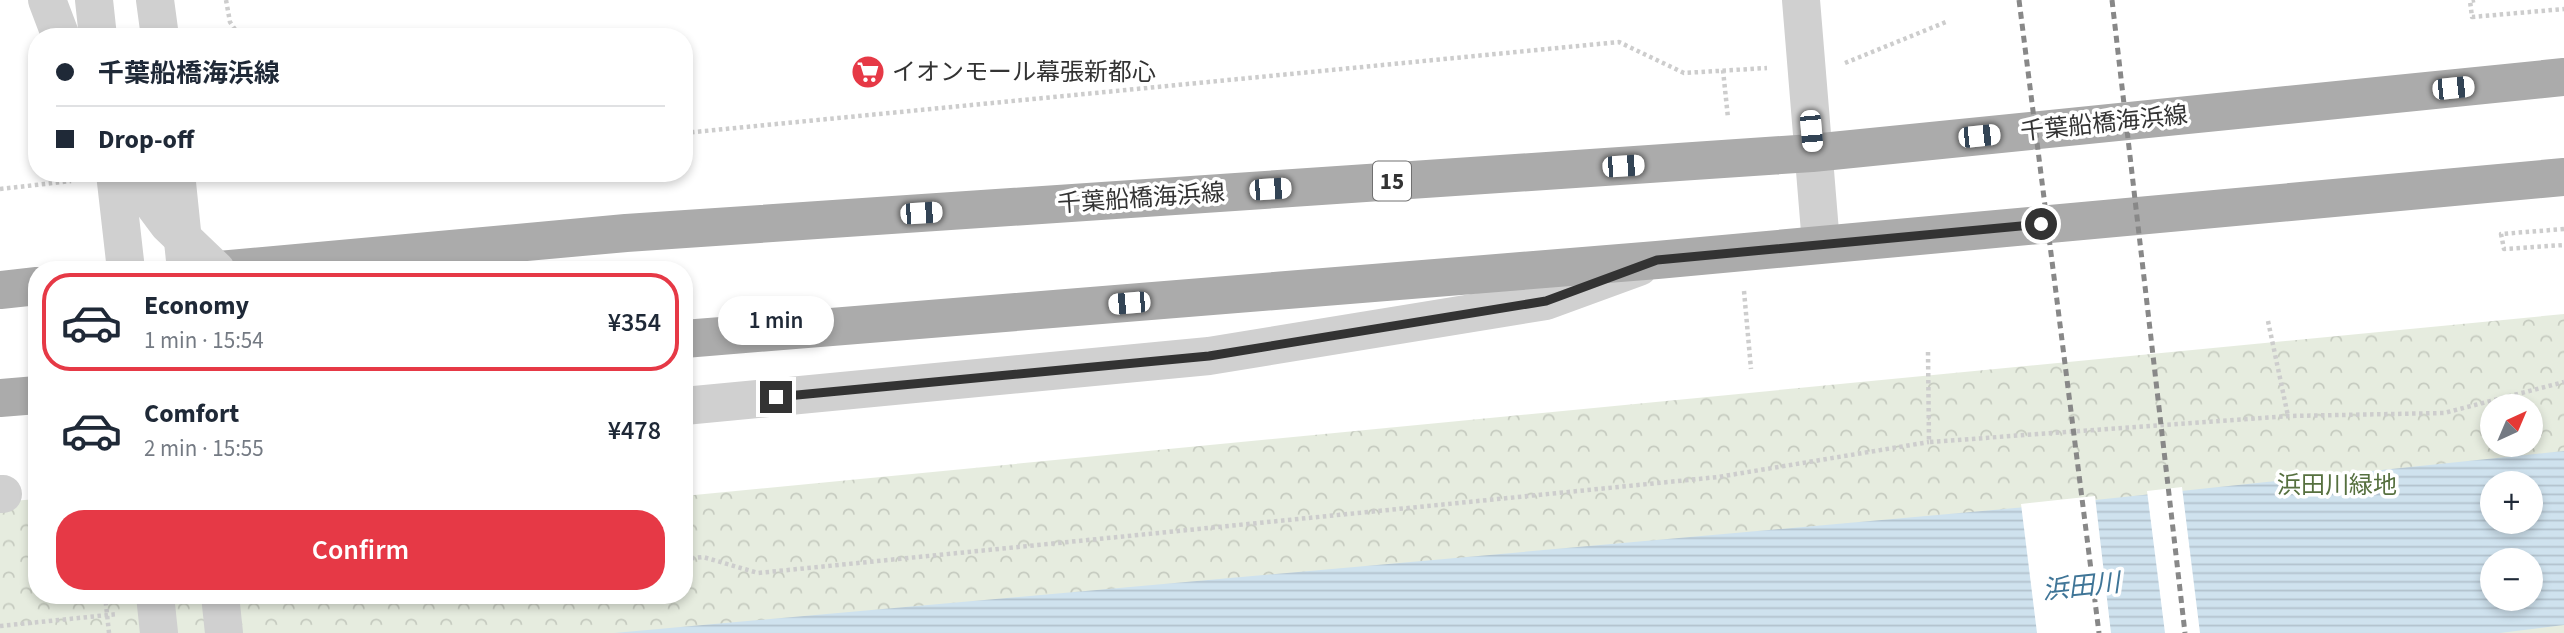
<!DOCTYPE html>
<meta charset="utf-8">
<style>
:root{--surface:#fff;--page:#f2f2f3;--text:#1f2937;--muted:#747a83;--line:#e0e1e3;--accent:#e63946}
body{margin:0;font-family:"Source Sans 3","Noto Sans JP",sans-serif;background:var(--page);color:var(--text);height:100vh;display:flex;flex-direction:column;font-size:26px;white-space:nowrap}
*{box-sizing:border-box;margin:0}
p{font-size:23px;color:var(--muted)}
.icon{flex:none;width:38px;height:38px;fill:none;stroke:currentColor;stroke-width:2;stroke-linecap:round;stroke-linejoin:round}
.map{position:relative;flex:1;overflow:hidden}
.sheet{position:absolute;left:28px;top:261px;width:665px;height:343px;display:flex;flex-direction:column;background:var(--surface);border-radius:28px;box-shadow:0 4px 10px #0003}
.sheet>*{flex:none}
.banner{position:absolute;left:28px;top:28px;width:665px;height:154px;border-radius:28px;box-shadow:0 4px 10px #0003;display:grid;align-content:center;height:154px;padding:0 28px;background:var(--surface)}
.needle{width:46px;rotate:44deg}
.buttons{position:absolute;left:2480px;top:394px;display:grid;gap:14px}
.buttons a{display:grid;place-items:center;width:63px;height:63px;border-radius:50%;background:var(--surface);box-shadow:0 4px 10px #0003;font-size:35px}
.end{position:absolute;width:32px;height:32px;margin:-16px;border:9px solid #333;background:#fff;box-shadow:0 0 0 4px #fff}
.from{border-radius:50%}
.bubble{position:absolute;height:49px;border-radius:24px;background:var(--surface);box-shadow:0 4px 10px #0003;font-size:23px;font-weight:600;line-height:49px;text-align:center}
.car{position:absolute;width:21px;height:42px;margin:-21px -10px;border-radius:9px;box-shadow:0 0 5px 2px #0007;background:linear-gradient(#fff 24%,#345 0 40%,#fff 0 76%,#345 0 86%,#fff 0)}
.banner b{display:flex;align-items:center;gap:24px;height:66px;font-size:26px}
.banner b+b{border-top:2px solid var(--line)}
.banner i{width:18px;height:18px;background:var(--text)}
ul{padding:12px 0 0;list-style:none}
li{display:flex;align-items:center;gap:21px;height:98px;margin:0 14px 10px;padding:0 14px;border:4px solid transparent;border-radius:28px}
li div{flex:1}
li b{display:block;font-size:26px}
li em{font-style:normal;font-weight:600}
li.active{border-color:var(--accent)}
li>.icon{width:63px;height:63px;stroke-width:1.5}
.primary-button{display:flex;gap:14px;margin-top:auto;padding:14px 28px}
.primary-button a{flex:1;height:80px;border-radius:28px;background:var(--accent);color:#fff;font-size:28px;font-weight:600;line-height:80px;text-align:center}
.map>svg:first-child{display:block}
.park{fill:url(#park-crowns);fill-rule:evenodd}
.water{fill:url(#water-rules);fill-rule:evenodd}
.pier{fill:#fff}
.lines{fill:none;stroke-linecap:round;stroke-linejoin:round}
.path{stroke:#cdcdcd;stroke-width:4.5;stroke-dasharray:3.5 3.5;stroke-linecap:butt}
.minor{stroke:#d0d0d0;stroke-width:38}
.major{stroke:#ababab;stroke-width:38}
.rail{stroke:#888;stroke-width:5;stroke-dasharray:7 5;stroke-linecap:butt}
.path-bridge{stroke:#cdcdcd;stroke-width:4.5;stroke-dasharray:3.5 3.5;stroke-linecap:butt}
.minor-bridge{stroke:#d0d0d0;stroke-width:38}
.route{stroke:#333;stroke-width:9}
.labels{text-anchor:middle;stroke-width:7;stroke-linejoin:round;paint-order:stroke}
.shield{fill:#fff;stroke:#707070;stroke-width:2}
.shield-label{font-size:23px;font-weight:bold;fill:#333}
.poi-label{font-size:24px;fill:#333;stroke:#fff;text-anchor:start}
.street-label{font-size:24px;fill:#333;stroke:#fff}
.park-label{font-size:24px;fill:#56703f;stroke:#fff}
.water-label{font-size:26px;font-style:italic;fill:#3f7597;stroke:#fff}
</style>
<div class="map">
<svg width="2564" height="633" viewBox="0 0 2564 633">
<defs>
<pattern id="park-crowns" width="20" height="18" patternUnits="userSpaceOnUse" patternTransform="scale(1.75)"><rect width="20" height="18" fill="#e6ecdf"/><path d="M2 6a3 3 0 1 1 6 0M12 15a3 3 0 1 1 6 0" fill="none" stroke="#c6cbc0"/></pattern>
<pattern id="water-rules" width="6" height="5" patternUnits="userSpaceOnUse" patternTransform="scale(1.75)"><rect width="6" height="5" fill="#cfe2ee"/><path d="M0 2.5h6" fill="none" stroke="#b2c2cd"/></pattern>
</defs>
<rect width="100%" height="100%" fill="#fff"/>
<path class="park" d="M 2564,314 L 2564,633 L 0,633 L 0,502 L 37,499 L 37,595 L 684,595 L 684,496 ZM 2492,406 L 2530,406 L 2530,444 L 2492,444 ZM 2492,483 L 2530,483 L 2530,522 L 2492,522 ZM 2492,560 L 2530,560 L 2530,598 L 2492,598 Z"/>
<path class="water" d="M 2564,451 L 2564,625 L 2500,633 L 614,633 L 2038,506 ZM 2492,483 L 2530,483 L 2530,522 L 2492,522 ZM 2492,560 L 2530,560 L 2530,598 L 2492,598 Z"/>
<path class="pier" d="M 2182,487 L 2200,633 L 2165,633 L 2147,491 Z
M 2095,496 L 2111,633 L 2037,633 L 2021,504 Z"/>
<g class="lines">
<path class="path" d="M 226,0 L 230,22 L 240,37
M 2475,0 L 2470,1 L 2472,17 L 2564,9
M 1845,63 L 1946,22
M 1723,70 L 1728,118
M 684,133 L 1619,42 L 1684,73 L 1767,68
M 0,189 L 71,181
M 2564,229 L 2501,234 L 2504,249 L 2564,245
M 1744,291 L 1751,369
M 2268,321 L 2288,416
M 1928,352 L 1929,442 L 2288,416 L 2444,413 L 2564,382
M 684,559 L 703,557 L 758,573 L 1718,477 L 1929,442
M 262,600 L 317,595
M 0,626 L 118,614"/>
<path class="minor" d="M 47,0 L 61,37
M 94,0 L 98,37
M 155,0 L 160,37
M 1801,0 L 1821,244
M 115,173 L 126,270
M 176,173 L 186,270
M 684,406 L 1209,356 L 1546,301 L 1639,267
M 0,494 L 3,494"/>
<path class="major" d="M 219,270 L 626,233 L 1812,153 L 2564,77
M 0,290 L 37,286
M 684,339 L 1657,260 L 2564,177
M 0,398 L 37,395"/>
<path class="rail" d="M 2019,0 L 2099,633
M 2112,0 L 2185,633"/>
<path class="path-bridge" d="M 105,595 L 109,633"/>
<path class="minor-bridge" d="M 130,173 L 168,224 L 216,270
M 155,595 L 159,633
M 220,595 L 224,633"/>
</g>
<g class="lines">
<path class="route" d="M 776,397 L 1209,356 L 1546,301 L 1657,260 L 2041,224"/>
</g>
<defs>
<symbol id="supermarket-disc" viewBox="-11 -11 22 22"><circle r="9.5" fill="#e63946" stroke="#fff"/><path d="M-6-5.5h2.5l.6 2H6L4.5 2H-2.5L-4.4-4H-6ZM-1.5 3.2a1.3 1.3 0 1 0 .1 0ZM3 3.2a1.3 1.3 0 1 0 .1 0Z" fill="#fff"/></symbol>
</defs>
<g fill-rule="evenodd">
<use href="#supermarket-disc" x="849" y="53" width="38" height="38"/>
</g>
<g class="labels">
<rect class="shield" x="1373" y="161.5" width="38" height="39" rx="5"/>
<g class="shield-label">
<text x="1392" y="189">15</text>
</g>
<g class="poi-label">
<text x="892" y="80">イオンモール幕張新都心</text>
</g>
<g class="street-label">
<text transform="translate(2104 123) rotate(-6)" y="8">千葉船橋海浜線</text>
<text transform="translate(1141 198) rotate(-4)" y="8">千葉船橋海浜線</text>
</g>
<g class="park-label">
<text x="2337" y="493">浜田川緑地</text>
</g>
<g class="water-label">
<text transform="translate(2081 586) rotate(-6)" y="9">浜田川</text>
</g>
</g>
</svg>
<div class="buttons">
<a><svg class="needle" viewBox="-14 -14 28 28"><path d="M0-13l5 13h-10z" fill="#e53935"/><path d="M0 13l5-13h-10z" fill="#747a83"/></svg></a>
<a>+</a>
<a>−</a>
</div>
<i class="end from" style="left:2041px;top:224px"></i>
<i class="end" style="left:776px;top:397px"></i>
<div class="bubble" style="left:718px;top:296px;width:116px">1 min</div>
<i class="car" style="left:2453px;top:88px;rotate:84deg"></i>
<i class="car" style="left:1811px;top:131px;rotate:175deg"></i>
<i class="car" style="left:1979px;top:136px;rotate:84deg"></i>
<i class="car" style="left:1623px;top:166px;rotate:86deg"></i>
<i class="car" style="left:1270px;top:189px;rotate:86deg"></i>
<i class="car" style="left:921px;top:213px;rotate:86deg"></i>
<i class="car" style="left:1129px;top:303px;rotate:265deg"></i>
<div class="banner">
<b><i class="from"></i>千葉船橋海浜線</b>
<b><i></i>Drop-off</b>
</div>
<section class="sheet">
<ul>
<li class="active"><svg class="icon" aria-label="car" viewBox="0 0 24 24"><path d="M5 17H2v-5l4-1 3-4h7l3 4 3 1v5h-3M9 17h6M6 11h13"/><circle cx="7" cy="17" r="2"/><circle cx="17" cy="17" r="2"/></svg><div><b>Economy</b><p>1 min · 15:54</p></div><em>¥354</em></li>
<li><svg class="icon" aria-label="car" viewBox="0 0 24 24"><path d="M5 17H2v-5l4-1 3-4h7l3 4 3 1v5h-3M9 17h6M6 11h13"/><circle cx="7" cy="17" r="2"/><circle cx="17" cy="17" r="2"/></svg><div><b>Comfort</b><p>2 min · 15:55</p></div><em>¥478</em></li>
</ul>
<div class="primary-button"><a>Confirm</a></div>
</section>
</div>
